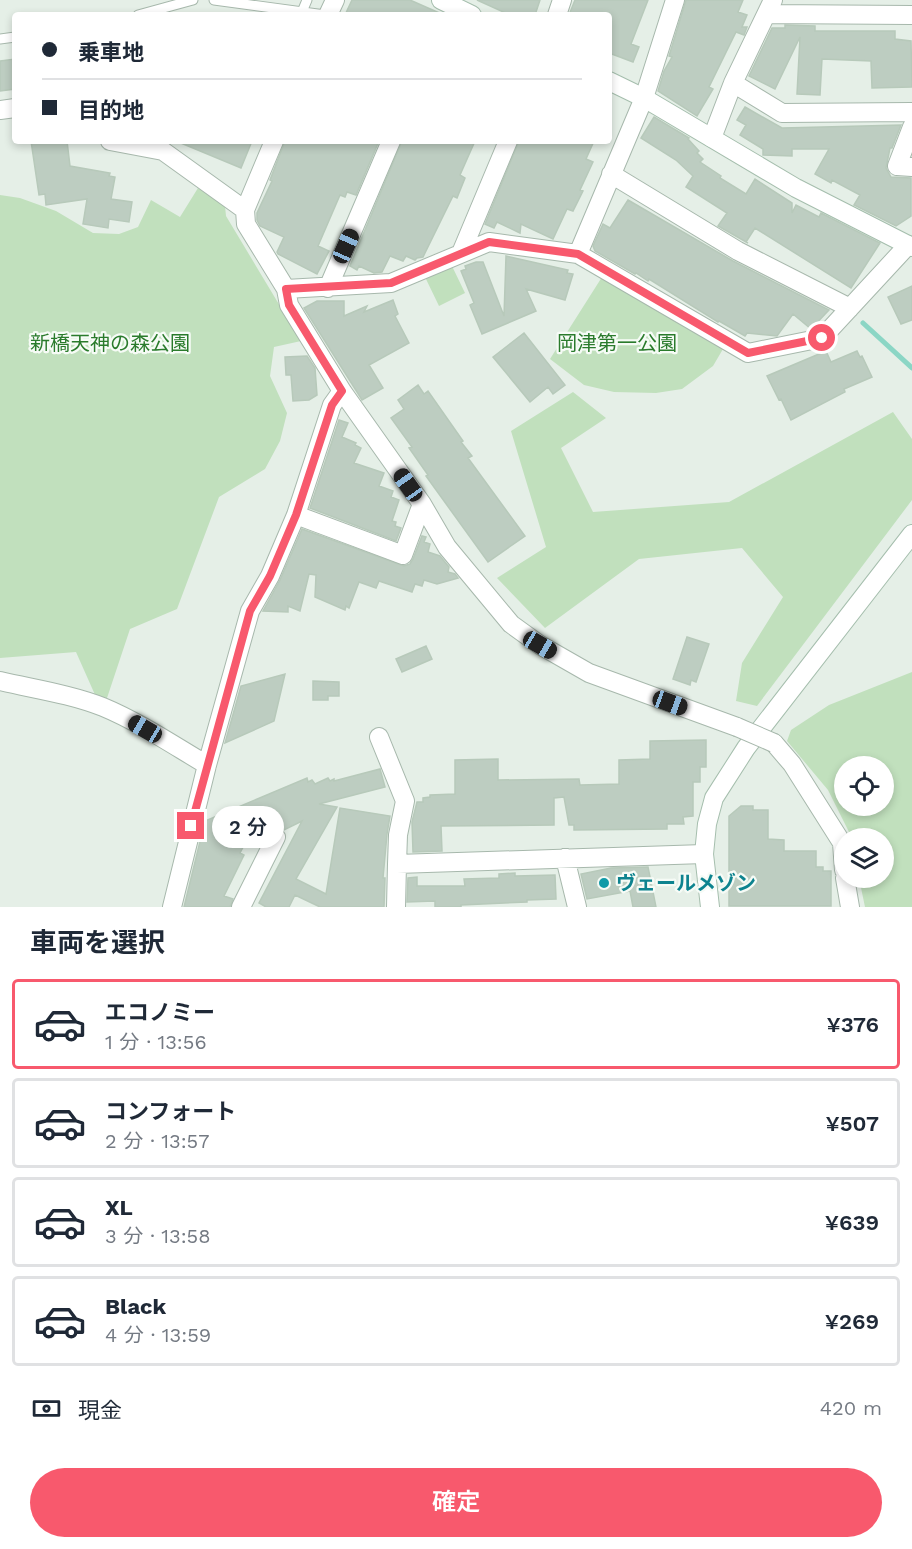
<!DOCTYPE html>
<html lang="ja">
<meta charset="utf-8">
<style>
:root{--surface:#fff;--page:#f2f2f3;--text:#1f2937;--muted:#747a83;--line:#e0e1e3;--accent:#f8596d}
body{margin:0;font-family:"Work Sans","Noto Sans JP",sans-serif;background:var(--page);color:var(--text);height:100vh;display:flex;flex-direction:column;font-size:22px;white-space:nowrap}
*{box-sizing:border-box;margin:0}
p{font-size:20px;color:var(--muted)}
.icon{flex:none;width:33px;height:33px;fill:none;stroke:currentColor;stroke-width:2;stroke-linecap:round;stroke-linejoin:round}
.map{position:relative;height:907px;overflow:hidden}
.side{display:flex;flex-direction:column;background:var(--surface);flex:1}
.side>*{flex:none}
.guide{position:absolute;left:12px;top:12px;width:600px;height:132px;border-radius:6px;box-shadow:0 3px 9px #0003;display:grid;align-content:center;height:132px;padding:0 30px;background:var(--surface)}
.tools{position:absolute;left:834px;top:756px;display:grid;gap:12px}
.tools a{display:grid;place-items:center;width:60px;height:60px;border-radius:50%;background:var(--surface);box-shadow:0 3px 9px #0003;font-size:30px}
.end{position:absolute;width:27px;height:27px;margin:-14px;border:8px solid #f8596d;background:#fff;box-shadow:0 0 0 3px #fff}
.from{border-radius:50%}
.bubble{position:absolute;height:42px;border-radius:21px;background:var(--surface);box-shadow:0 3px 9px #0003;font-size:20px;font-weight:600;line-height:42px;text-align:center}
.car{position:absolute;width:18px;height:36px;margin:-18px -9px;border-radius:8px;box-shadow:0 0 4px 2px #0007;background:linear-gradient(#222 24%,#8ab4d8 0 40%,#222 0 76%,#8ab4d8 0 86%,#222 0)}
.guide b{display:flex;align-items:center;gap:21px;height:57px;font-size:22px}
.guide b+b{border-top:2px solid var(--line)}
.guide i{width:15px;height:15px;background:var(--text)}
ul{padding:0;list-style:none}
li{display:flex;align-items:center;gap:18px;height:90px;margin:0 12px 9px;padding:0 18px;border:3px solid var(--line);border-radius:6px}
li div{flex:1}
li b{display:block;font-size:22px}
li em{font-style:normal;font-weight:600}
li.selected{border-color:var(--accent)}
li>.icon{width:54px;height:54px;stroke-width:1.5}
h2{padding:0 30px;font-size:27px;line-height:72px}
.pay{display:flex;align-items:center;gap:15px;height:66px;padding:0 30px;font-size:22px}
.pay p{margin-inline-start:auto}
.button{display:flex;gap:12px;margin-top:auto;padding:12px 30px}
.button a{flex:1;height:69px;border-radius:36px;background:var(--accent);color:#fff;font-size:24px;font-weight:600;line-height:69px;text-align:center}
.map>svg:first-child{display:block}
.green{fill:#c1e0bd;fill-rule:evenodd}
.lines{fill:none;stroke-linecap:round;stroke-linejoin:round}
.stream{stroke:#8bd6c5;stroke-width:5}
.building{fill:#bdcdc1;stroke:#b7c9ba;stroke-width:1.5}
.lane-casing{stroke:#a7b8ac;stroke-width:11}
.street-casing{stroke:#a7b8ac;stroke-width:20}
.secondary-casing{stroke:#a5bead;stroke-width:20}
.lane{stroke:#fff;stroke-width:9}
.street{stroke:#fff;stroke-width:18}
.secondary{stroke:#fff;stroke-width:18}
.street-bridge-casing{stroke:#a7b8ac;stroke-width:20;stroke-linecap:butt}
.street-bridge{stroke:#fff;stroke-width:18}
.route{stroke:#f8596d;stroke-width:8}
.culture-dot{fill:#0f9aa8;stroke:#f6fbf6;stroke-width:2}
.labels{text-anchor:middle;stroke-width:4.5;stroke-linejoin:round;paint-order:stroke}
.park-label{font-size:20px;fill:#2a7b2c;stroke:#f6fbf6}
.culture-label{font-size:20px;font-weight:bold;fill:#0d838f;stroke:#f6fbf6;text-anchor:start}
</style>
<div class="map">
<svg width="912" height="907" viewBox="0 0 912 907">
<rect width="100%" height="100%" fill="#e5efe7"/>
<path class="green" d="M 198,188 L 225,206 L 226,216 L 301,341 L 274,347 L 270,376 L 287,413 L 280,441 L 265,469 L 219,497 L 177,609 L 130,629 L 107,698 L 96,697 L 76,652 L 0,658 L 0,195 L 20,198 L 56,211 L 93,233 L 119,234 L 138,227 L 151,200 L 180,217 Z
M 451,264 L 465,293 L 439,306 L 425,277 Z
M 602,277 L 723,349 L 713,366 L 682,389 L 656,393 L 614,392 L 584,385 L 550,359 Z
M 573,392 L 606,418 L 561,448 L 593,512 L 729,502 L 893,412 L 912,439 L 912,500 L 757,706 L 736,701 L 742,663 L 783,597 L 742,548 L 639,559 L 545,628 L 497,578 L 546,547 L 511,431 Z
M 912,672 L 912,907 L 865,907 L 859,878 L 884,878 L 884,838 L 852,838 L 828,790 L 787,741 L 791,730 L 829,705 ZM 844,766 L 884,766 L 884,806 L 844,806 Z"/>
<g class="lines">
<path class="stream" d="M 863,323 L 912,368"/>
</g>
<path class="building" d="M 352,0 L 410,0 L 444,15 L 345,15 Z
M 477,0 L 540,0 L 535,15 L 510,15 Z
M 575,0 L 648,0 L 631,44 L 639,47 L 633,62 L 609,53 L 609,15 L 569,15 Z
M 686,0 L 743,0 L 738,12 L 747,15 L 742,27 L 747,27 L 744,35 L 736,32 L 709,87 L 713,89 L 697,116 L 658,91 L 664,71 L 672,57 L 669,56 Z
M 785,25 L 815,26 L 815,31 L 895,31 L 895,39 L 911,41 L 912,87 L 872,88 L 871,61 L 822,59 L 820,95 L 797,94 L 800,37 L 775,89 L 749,76 L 772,28 L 785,28 Z
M 15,59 L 15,89 L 0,91 L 0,61 Z
M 745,107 L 782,128 L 901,125 L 892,148 L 890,148 L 886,168 L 891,177 L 911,178 L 911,216 L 896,226 L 854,205 L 860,195 L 832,180 L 831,183 L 815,174 L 829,149 L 792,149 L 792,156 L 763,155 L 763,149 L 740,135 L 746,125 L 737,120 Z
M 654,117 L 689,138 L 688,139 L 699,151 L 697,153 L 703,159 L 700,162 L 721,176 L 720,178 L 746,194 L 755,179 L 792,203 L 792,213 L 796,205 L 819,217 L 821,213 L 880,243 L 851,288 L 755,228 L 746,242 L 748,243 L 718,226 L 727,213 L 686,187 L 693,176 L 676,160 L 641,138 Z
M 31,141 L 67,141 L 70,166 L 110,173 L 109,176 L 115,177 L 111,199 L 132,202 L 129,222 L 109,219 L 108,228 L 83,224 L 87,199 L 46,205 L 45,194 L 39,195 Z
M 176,141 L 252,141 L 241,168 Z
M 285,141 L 379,141 L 356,195 L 347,192 L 345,197 L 340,195 L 318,246 L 329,251 L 317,274 L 278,254 L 277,252 L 284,237 L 260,226 L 257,220 L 257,213 L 272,181 L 270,180 Z
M 402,141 L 475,141 L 460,175 L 465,178 L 457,198 L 453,196 L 423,257 L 417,258 L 415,260 L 406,256 L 403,261 L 390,256 L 382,272 L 374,273 L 359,266 L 357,270 L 350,266 Z
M 519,141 L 594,141 L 586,159 L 593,162 L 580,190 L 583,191 L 573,211 L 567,209 L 553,239 L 521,224 L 520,233 L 497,222 L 494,228 L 485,224 Z
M 628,200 L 733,261 L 829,310 L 811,329 L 793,314 L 777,336 L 747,333 L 745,336 L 719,321 L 718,322 L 649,279 L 648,281 L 636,273 L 635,274 L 595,251 L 593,246 L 603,224 L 610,228 Z
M 506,256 L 568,270 L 567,273 L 573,274 L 565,300 L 526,289 L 536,311 L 482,334 L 470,305 L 474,303 L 461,271 L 466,269 L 465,266 L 476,262 L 483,262 L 504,316 Z
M 912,286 L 912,320 L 901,324 L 888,297 Z
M 393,300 L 398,314 L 395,316 L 409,343 L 369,365 L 383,388 L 362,400 L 304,308 L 317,301 L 344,301 L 344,316 L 367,306 L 364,312 Z
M 524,333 L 565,385 L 553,394 L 548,387 L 530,402 L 493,357 Z
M 826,351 L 831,362 L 857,351 L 860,357 L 862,356 L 872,377 L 844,389 L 845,392 L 791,420 L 781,399 L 779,400 L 767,376 Z
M 307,356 L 315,368 L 317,395 L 309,400 L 293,401 L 291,375 L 286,375 L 285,357 Z
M 418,385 L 424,394 L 428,391 L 463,441 L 461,442 L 472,456 L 468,458 L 525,536 L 488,562 L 426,476 L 428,475 L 409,448 L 412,447 L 391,418 L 404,409 L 398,400 Z
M 339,420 L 348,423 L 342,437 L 356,443 L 355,445 L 361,448 L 354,463 L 384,473 L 379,486 L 393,491 L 391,497 L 399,500 L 392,521 L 396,522 L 395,526 L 401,528 L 396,541 L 310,508 Z
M 302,529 L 404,566 L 410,564 L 413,559 L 422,536 L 426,537 L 424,542 L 430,544 L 428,552 L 440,556 L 449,567 L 448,572 L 455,574 L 458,578 L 437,584 L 424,580 L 422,586 L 415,584 L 412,592 L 379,581 L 376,588 L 359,582 L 349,608 L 346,606 L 345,610 L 315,597 L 316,575 L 309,574 L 300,611 L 288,606 L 288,612 L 263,611 L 280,580 Z
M 687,637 L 709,644 L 696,682 L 691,680 L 690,685 L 673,679 Z
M 426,646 L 432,659 L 402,672 L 396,659 Z
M 285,674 L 274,721 L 225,743 L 241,686 Z
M 313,681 L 339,682 L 339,696 L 328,696 L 328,700 L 313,700 Z
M 706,740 L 706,767 L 700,767 L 700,782 L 693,782 L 693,816 L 683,817 L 684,824 L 667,824 L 667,829 L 574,830 L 574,825 L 569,825 L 564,797 L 554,798 L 554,825 L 441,826 L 442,851 L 413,852 L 412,822 L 417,802 L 423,802 L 423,798 L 430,797 L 430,795 L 455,794 L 455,760 L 498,759 L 498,780 L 579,779 L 580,785 L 619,784 L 619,760 L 650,759 L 650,741 Z
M 380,769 L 385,787 L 319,804 L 337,807 L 296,879 L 326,894 L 340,808 L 390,816 L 387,834 L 383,878 L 385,878 L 384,907 L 320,907 L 295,895 L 289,907 L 266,907 L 259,903 L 302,821 L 284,830 L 275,826 L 249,836 L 240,853 L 244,855 L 224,896 L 233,899 L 230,907 L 184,907 L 205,821 L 307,778 L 308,782 L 312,780 L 315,784 L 328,778 L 330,781 L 334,779 L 334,781 Z
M 741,806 L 753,806 L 753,810 L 768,810 L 768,839 L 784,840 L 784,851 L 816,851 L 816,867 L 823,867 L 823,871 L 831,871 L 831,906 L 729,906 L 729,816 Z
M 648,867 L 656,907 L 633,907 L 630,891 L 587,899 L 581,874 L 611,868 Z
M 515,873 L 515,876 L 555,875 L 556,899 L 527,900 L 527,902 L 461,905 L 461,907 L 435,907 L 435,901 L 407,902 L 408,878 L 417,877 L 417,886 L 465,886 L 464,879 L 499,878 L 499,874 Z"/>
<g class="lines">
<defs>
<path id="lane" d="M 214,0 L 325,15
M 302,12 L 307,0
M 138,15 L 193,0
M 0,39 L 15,37"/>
<path id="street" d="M 767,14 L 912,15
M 328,15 L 335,0
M 557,15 L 562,0
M 733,83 L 782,113 L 912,112
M 0,110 L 15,108
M 912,127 L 897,166 L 912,167
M 712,138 L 733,83 L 773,0
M 110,141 L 163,151 L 245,210
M 274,141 L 245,210 L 246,224 L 286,289 L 289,305 L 342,391 L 422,504 L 447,547 L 511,624 L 540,645 L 589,673 L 737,727
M 611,174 L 738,251 L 850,308
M 461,253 L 508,141
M 578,254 L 644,98 L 675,0
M 328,288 L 391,141
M 286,289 L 391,283 L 489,242 L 578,254 L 748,353 L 822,338 L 908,245
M 296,515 L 403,555 L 422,504
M 0,681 C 34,689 70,694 103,707 C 139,722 173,745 207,765
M 379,737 L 405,801 L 398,835 L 397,864
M 774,743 L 792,764 L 842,843 L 844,870
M 565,858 L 577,907
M 845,878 L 850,907
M 172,907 L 207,765 L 250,611 L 270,576 L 296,515 L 332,405 L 342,391
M 241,907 L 276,837
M 396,907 L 397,864 L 704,854"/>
<path id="secondary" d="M 441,0 L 472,15
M 609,81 L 644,98 L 796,188 L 912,247
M 710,907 L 704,854 L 707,824 L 714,798 L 746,748 L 912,534"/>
</defs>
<use href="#lane" class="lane-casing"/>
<use href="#street" class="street-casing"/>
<use href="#secondary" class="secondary-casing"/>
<use href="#lane" class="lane"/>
<use href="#street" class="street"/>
<use href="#secondary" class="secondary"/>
<defs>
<path id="street-bridge" d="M 737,727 L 774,743"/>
</defs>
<use href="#street-bridge" class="street-bridge-casing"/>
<use href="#street-bridge" class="street-bridge"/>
</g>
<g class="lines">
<path class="route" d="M 191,826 L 250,611 L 270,576 L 296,515 L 332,405 L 342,391 L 289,305 L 286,289 L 391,283 L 489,242 L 578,254 L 748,353 L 822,338"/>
</g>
<circle class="culture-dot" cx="604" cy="883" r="6"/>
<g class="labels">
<g class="park-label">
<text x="110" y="350">新橋天神の森公園</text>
<text x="617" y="350">岡津第一公園</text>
</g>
<g class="culture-label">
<text x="616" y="890">ヴェールメゾン</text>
</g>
</g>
</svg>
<div class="tools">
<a><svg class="icon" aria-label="locate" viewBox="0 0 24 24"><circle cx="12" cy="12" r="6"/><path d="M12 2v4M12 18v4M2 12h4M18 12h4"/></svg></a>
<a><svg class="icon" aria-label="layers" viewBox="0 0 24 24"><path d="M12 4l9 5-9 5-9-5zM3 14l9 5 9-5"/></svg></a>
</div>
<i class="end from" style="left:822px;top:338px"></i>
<i class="end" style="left:191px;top:826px"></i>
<div class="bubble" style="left:212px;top:806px;width:72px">2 分</div>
<i class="car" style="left:346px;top:246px;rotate:24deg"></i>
<i class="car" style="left:408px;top:485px;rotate:325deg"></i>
<i class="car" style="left:540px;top:645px;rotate:120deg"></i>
<i class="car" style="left:670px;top:703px;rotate:110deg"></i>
<i class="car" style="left:145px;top:729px;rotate:300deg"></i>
<div class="guide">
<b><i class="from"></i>乗車地</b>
<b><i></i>目的地</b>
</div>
</div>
<section class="side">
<h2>車両を選択</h2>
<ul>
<li class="selected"><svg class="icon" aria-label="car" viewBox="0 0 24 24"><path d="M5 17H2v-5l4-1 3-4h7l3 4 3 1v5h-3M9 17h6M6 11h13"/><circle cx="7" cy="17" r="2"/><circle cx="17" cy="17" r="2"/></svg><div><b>エコノミー</b><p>1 分 · 13:56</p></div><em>¥376</em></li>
<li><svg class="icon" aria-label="car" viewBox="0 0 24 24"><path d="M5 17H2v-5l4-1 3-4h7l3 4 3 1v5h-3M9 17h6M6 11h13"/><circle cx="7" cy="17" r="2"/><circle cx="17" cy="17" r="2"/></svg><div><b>コンフォート</b><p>2 分 · 13:57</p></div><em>¥507</em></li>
<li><svg class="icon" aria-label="car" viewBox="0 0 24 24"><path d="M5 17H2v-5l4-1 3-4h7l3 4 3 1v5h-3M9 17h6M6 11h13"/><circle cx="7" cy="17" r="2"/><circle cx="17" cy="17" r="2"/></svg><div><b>XL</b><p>3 分 · 13:58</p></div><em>¥639</em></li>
<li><svg class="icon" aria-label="car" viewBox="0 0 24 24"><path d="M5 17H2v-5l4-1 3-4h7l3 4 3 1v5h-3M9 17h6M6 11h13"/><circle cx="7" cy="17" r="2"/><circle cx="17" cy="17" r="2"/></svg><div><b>Black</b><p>4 分 · 13:59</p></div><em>¥269</em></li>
</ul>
<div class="pay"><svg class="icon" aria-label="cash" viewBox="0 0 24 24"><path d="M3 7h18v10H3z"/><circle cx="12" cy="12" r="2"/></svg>現金<p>420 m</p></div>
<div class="button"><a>確定</a></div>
</section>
